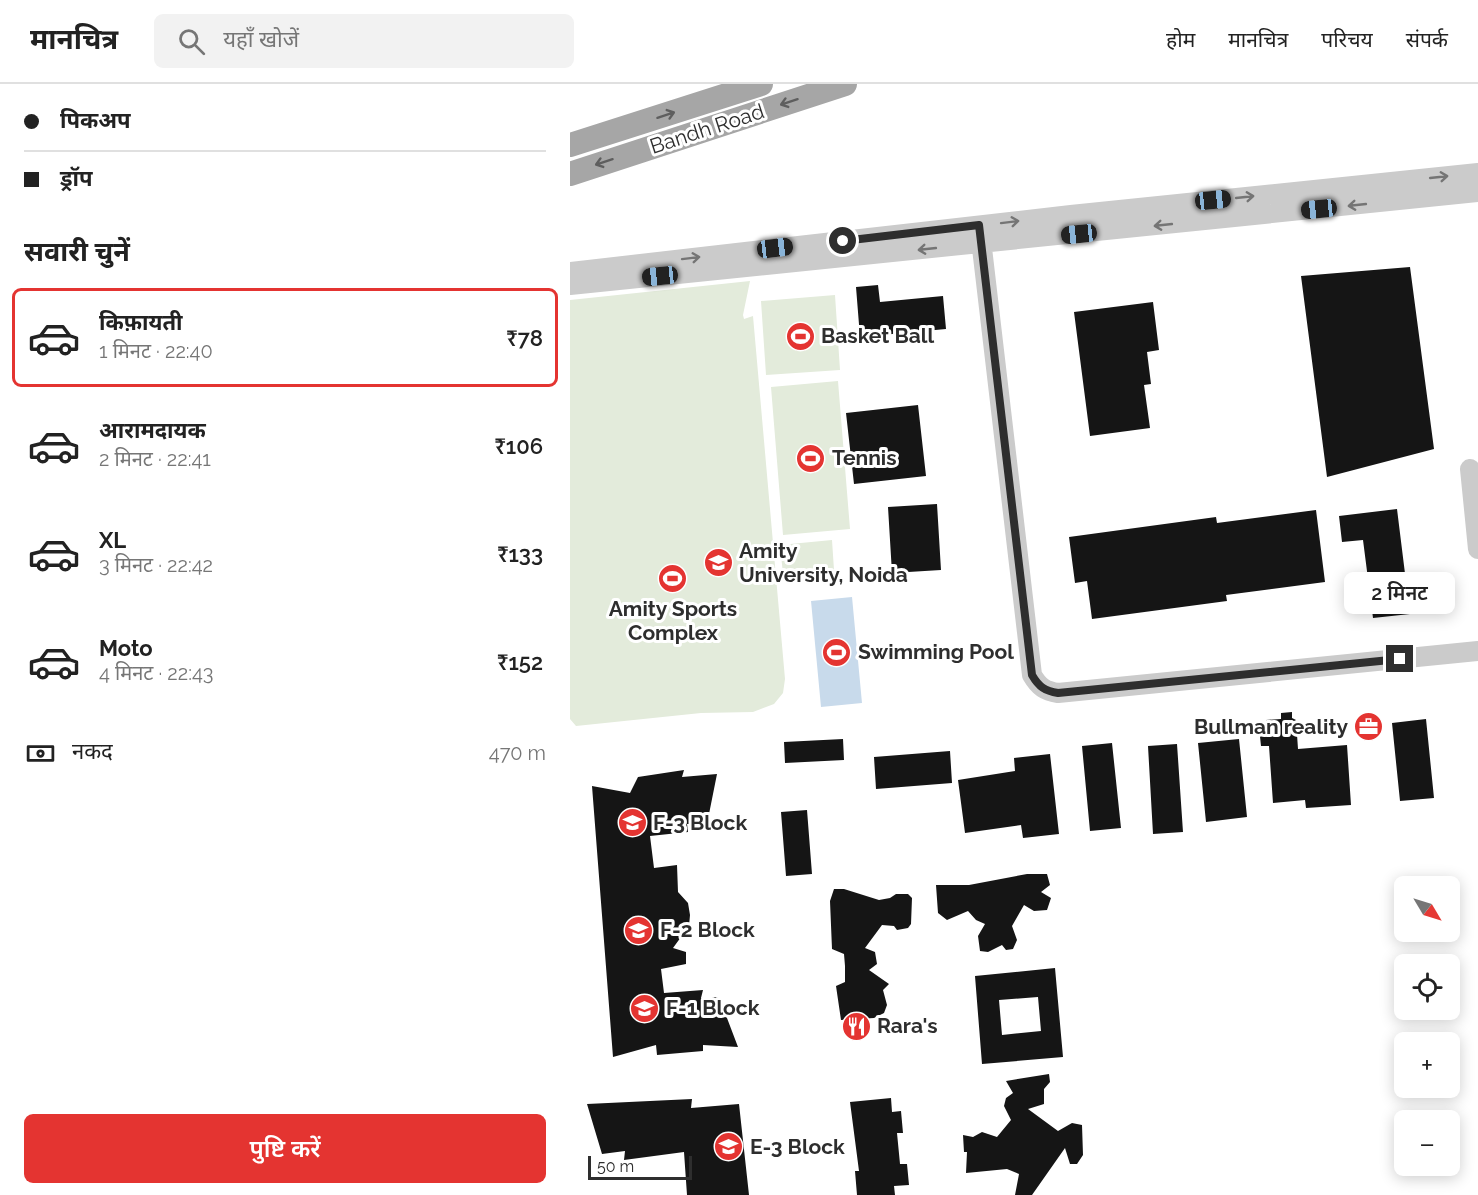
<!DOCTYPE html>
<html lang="hi">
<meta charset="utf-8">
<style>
:root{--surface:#fff;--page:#f2f2f2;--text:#222;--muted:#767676;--line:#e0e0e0;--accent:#e43431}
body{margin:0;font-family:Raleway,"Noto Sans Devanagari",sans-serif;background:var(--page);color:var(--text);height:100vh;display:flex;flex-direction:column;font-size:22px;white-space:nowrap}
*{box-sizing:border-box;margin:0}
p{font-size:20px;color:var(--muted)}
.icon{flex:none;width:33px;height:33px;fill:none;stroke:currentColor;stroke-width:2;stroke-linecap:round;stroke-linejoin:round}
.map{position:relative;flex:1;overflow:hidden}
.sheet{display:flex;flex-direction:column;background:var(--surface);width:570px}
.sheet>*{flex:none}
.top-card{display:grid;align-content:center;height:132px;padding:0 24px;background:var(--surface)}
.needle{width:39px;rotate:128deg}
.fabs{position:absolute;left:824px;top:792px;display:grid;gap:12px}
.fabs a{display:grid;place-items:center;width:66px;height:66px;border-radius:9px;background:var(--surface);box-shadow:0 3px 15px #0003;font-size:30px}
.scale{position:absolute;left:18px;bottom:15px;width:104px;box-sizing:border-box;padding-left:6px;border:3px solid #2e2e2e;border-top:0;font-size:16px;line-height:21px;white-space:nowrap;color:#2e2e2e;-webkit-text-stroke:4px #fff;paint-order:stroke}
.end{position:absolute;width:27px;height:27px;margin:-14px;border:8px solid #2e2e2e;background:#fff;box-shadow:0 0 0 3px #fff}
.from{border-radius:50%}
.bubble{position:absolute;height:42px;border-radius:9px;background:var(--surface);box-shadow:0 3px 15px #0003;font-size:20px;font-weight:600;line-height:42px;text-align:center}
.car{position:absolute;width:18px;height:36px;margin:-18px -9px;border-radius:8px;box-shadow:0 0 4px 2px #0007;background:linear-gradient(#222 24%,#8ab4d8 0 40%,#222 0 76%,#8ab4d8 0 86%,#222 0)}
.top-card b{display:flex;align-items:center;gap:21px;height:57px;font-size:22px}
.top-card b+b{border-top:2px solid var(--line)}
.top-card i{width:15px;height:15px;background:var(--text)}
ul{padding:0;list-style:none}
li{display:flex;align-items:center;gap:18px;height:99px;margin:0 12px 9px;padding:0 12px;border:3px solid transparent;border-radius:9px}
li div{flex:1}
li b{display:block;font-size:22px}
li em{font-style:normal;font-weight:600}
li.on{border-color:var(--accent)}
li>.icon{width:54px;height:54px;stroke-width:1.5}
h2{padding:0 24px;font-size:27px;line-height:72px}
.pay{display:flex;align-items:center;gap:15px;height:66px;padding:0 24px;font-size:22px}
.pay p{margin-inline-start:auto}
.primary-button{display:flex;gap:12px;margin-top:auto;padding:12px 24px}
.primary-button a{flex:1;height:69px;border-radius:9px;background:var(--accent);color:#fff;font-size:24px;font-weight:600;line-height:69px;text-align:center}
header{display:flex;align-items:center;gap:36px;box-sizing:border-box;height:84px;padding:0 30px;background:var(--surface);border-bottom:2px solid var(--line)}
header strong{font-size:28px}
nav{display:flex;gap:33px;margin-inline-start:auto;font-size:21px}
.search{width:420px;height:54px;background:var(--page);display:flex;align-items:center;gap:15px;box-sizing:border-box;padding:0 21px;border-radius:9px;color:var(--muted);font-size:22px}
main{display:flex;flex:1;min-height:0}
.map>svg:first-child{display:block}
.green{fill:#e3ebdb}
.water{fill:#c8daeb}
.building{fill:#151515;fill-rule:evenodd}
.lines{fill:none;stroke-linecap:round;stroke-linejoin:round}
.minor{stroke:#cbcbcb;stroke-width:20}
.major{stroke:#a6a6a6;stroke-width:24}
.oneway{stroke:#5e5e5e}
.oneway2{stroke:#757575}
.route{stroke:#2e2e2e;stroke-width:8}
.labels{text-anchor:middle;stroke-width:6;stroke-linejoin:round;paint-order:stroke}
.street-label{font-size:21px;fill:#2e2e2e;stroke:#fff}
.poi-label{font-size:21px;font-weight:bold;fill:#2e2e2e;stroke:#fff;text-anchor:start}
</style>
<header>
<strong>मानचित्र</strong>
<div class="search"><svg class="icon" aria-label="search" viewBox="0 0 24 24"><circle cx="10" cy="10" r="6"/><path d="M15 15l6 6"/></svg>यहाँ खोजें</div>
<nav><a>होम</a><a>मानचित्र</a><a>परिचय</a><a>संपर्क</a></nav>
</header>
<main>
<section class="sheet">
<div class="top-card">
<b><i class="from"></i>पिकअप</b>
<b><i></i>ड्रॉप</b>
</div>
<h2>सवारी चुनें</h2>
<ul>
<li class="on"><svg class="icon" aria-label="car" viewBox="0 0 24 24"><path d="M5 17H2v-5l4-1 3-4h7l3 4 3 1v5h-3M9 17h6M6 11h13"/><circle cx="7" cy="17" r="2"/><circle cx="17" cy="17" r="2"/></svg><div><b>किफ़ायती</b><p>1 मिनट · 22:40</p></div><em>₹78</em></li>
<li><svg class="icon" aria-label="car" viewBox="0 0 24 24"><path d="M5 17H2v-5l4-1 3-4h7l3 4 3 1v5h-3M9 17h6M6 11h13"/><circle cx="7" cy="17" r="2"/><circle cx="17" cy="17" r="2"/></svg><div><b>आरामदायक</b><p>2 मिनट · 22:41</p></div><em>₹106</em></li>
<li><svg class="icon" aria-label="car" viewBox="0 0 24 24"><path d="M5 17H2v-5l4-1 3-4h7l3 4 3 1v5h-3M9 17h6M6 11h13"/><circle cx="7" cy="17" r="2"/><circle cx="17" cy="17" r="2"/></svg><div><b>XL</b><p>3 मिनट · 22:42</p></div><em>₹133</em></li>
<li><svg class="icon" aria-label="car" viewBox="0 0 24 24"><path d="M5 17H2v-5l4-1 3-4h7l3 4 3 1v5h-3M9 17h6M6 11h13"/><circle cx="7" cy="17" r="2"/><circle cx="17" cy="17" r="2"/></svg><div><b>Moto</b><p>4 मिनट · 22:43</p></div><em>₹152</em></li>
</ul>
<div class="pay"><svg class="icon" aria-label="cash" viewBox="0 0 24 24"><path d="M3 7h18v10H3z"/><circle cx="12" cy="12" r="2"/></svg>नकद<p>470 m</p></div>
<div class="primary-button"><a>पुष्टि करें</a></div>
</section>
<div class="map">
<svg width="908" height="1111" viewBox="0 0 908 1111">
<rect width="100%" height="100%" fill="#fff"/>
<path class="green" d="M 180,197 L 173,231 L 174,235 L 183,232 L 215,595 L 213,609 L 204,620 L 183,628 L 131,629 L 6,642 L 0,635 L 0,216 Z
M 265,211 L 270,286 L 196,291 L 191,217 Z
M 268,297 L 280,445 L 213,451 L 201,303 Z
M 262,456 L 264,486 L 213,490 L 210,461 Z"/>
<path class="water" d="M 282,513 L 292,619 L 251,623 L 241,517 Z"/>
<path class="building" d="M 840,183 L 864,365 L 757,393 L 731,192 Z
M 308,201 L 310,218 L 373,212 L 376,245 L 290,253 L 286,203 Z
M 583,218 L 589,266 L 577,268 L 581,300 L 574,301 L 580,344 L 520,352 L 504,228 Z
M 348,321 L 356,392 L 284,400 L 276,329 Z
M 367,420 L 371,486 L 322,489 L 318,423 Z
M 827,425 L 840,530 L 803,534 L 793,456 L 772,458 L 769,432 Z
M 746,426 L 755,498 L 656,511 L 657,517 L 522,535 L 517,497 L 505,499 L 499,453 L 646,433 L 647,439 Z
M 722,628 L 722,634 L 726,636 L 728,665 L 777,661 L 781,721 L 736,724 L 735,716 L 703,719 L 699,662 L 691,662 L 689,643 L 696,642 L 696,636 L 711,635 L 711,629 Z
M 856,635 L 864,714 L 830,717 L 822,639 Z
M 273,655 L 274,676 L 215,679 L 214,658 Z
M 669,655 L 677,733 L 636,738 L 628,659 Z
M 542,659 L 551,744 L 520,747 L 512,662 Z
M 607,660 L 613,748 L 583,750 L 578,662 Z
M 380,667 L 382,699 L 306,705 L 304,673 Z
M 480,670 L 489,750 L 453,754 L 451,741 L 395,749 L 388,696 L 445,687 L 444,674 Z
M 114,686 L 112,693 L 147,690 L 137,740 L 117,740 L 118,748 L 80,752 L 84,784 L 107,781 L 108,808 L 118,819 L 120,831 L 119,842 L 103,864 L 116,868 L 116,880 L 91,885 L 94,909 L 133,906 L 131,914 L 149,913 L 168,963 L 133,961 L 133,967 L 87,971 L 86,961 L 43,973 L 22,702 L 60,709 L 68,693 Z
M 237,726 L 242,790 L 216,792 L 211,728 Z
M 457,790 L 477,790 L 480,801 L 471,808 L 481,814 L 477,826 L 464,827 L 454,821 L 442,842 L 447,856 L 443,865 L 436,866 L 432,861 L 418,868 L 410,867 L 408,852 L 415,840 L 406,836 L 398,827 L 377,836 L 368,829 L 366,801 L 399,801 Z
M 264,805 L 274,805 L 309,816 L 320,814 L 326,810 L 338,810 L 342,814 L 341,840 L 338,844 L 327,846 L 324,842 L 312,841 L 295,864 L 305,868 L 307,880 L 299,886 L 319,900 L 313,906 L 317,921 L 314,929 L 304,934 L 271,936 L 266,902 L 275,898 L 275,882 L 274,870 L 262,865 L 260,817 Z
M 485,884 L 493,973 L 412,980 L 405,892 ZM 468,913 L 471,947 L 432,951 L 429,916 Z
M 479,990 L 480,998 L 474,1005 L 474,1020 L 458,1025 L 488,1047 L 502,1039 L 512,1041 L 513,1071 L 507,1080 L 500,1080 L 495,1064 L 462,1111 L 445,1111 L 449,1090 L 437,1085 L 396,1089 L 397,1068 L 394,1068 L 393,1051 L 403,1053 L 412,1048 L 427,1053 L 441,1036 L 434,1022 L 436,1014 L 443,1009 L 436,997 Z
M 321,1014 L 322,1028 L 331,1027 L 333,1049 L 327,1049 L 330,1080 L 337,1080 L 339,1101 L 324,1102 L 325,1111 L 287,1111 L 285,1087 L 289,1087 L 280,1018 Z
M 122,1015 L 121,1024 L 169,1020 L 179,1111 L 117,1111 L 114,1068 L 54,1076 L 55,1067 L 32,1070 L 17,1020 Z"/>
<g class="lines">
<path class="minor" d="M 410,147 L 462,591 C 469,603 475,607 488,609 L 908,567
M 0,188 L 501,131 L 908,89
M 0,201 L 908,108
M 900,385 L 908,465"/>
<path class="major" d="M 0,61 L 191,0
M 0,90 L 275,0"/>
</g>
<defs><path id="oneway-shaft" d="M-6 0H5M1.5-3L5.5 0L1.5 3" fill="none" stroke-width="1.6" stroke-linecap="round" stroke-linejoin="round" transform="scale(1.5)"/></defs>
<g class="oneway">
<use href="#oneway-shaft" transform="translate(219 18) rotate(162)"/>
<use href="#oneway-shaft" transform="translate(96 31) rotate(-18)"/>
<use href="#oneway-shaft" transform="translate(34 78) rotate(162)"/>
</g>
<g class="oneway2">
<use href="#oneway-shaft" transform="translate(869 93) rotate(-6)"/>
<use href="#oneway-shaft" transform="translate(675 113) rotate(-6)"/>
<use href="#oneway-shaft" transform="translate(787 121) rotate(174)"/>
<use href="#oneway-shaft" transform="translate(440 138) rotate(-7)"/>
<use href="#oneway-shaft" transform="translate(593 141) rotate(174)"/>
<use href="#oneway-shaft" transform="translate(357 165) rotate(174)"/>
<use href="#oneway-shaft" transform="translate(121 174) rotate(-7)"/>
</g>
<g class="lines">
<path class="route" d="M 273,157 L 409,141 L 462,591 C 469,603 475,607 488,609 L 830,575"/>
</g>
<defs>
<symbol id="stadium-disc" viewBox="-11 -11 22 22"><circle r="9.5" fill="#e43431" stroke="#fff"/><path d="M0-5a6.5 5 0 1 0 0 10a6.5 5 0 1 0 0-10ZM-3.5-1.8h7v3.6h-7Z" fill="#fff"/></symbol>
<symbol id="university-disc" viewBox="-11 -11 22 22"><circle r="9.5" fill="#e43431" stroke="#fff"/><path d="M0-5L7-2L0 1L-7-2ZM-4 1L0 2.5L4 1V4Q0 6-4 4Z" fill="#fff"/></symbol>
<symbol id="office-disc" viewBox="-11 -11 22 22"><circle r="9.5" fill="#e43431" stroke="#fff"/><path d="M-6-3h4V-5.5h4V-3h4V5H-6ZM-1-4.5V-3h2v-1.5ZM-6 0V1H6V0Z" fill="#fff"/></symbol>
<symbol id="restaurant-disc" viewBox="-11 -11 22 22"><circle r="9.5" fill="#e43431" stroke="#fff"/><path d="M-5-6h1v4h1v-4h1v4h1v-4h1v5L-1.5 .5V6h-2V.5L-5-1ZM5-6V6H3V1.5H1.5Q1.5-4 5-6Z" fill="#fff"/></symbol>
</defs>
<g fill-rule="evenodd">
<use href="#stadium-disc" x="214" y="236" width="33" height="33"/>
<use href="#stadium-disc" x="224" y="358" width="33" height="33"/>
<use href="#university-disc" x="132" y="462" width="33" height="33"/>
<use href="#stadium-disc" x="86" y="478" width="33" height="33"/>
<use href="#stadium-disc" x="250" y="552" width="33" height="33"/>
<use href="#office-disc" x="782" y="626" width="33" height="33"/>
<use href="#university-disc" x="46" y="722" width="33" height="33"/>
<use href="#university-disc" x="52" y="830" width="33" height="33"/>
<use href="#university-disc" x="58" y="908" width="33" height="33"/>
<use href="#restaurant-disc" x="270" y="926" width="33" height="33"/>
<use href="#university-disc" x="142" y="1046" width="33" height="33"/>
</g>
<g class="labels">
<g class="street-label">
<text transform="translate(137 45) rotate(-18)" y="7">Bandh Road</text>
</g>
<g class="poi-label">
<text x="251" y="259">Basket Ball</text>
<text x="262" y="381">Tennis</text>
<text x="169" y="474">Amity<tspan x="169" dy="24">University, Noida</tspan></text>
<text x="103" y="532" text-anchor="middle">Amity Sports<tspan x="103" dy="24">Complex</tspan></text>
<text x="288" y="575">Swimming Pool</text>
<text x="778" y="650" text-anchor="end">Bullman reality</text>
<text x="83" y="746">F-3 Block</text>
<text x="90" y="853">F-2 Block</text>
<text x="96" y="931">F-1 Block</text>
<text x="307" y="949">Rara's</text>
<text x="180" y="1070">E-3 Block</text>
</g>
</g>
</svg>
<div class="fabs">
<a><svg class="needle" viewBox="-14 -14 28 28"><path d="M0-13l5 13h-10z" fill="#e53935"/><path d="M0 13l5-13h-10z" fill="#767676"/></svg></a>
<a><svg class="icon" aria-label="locate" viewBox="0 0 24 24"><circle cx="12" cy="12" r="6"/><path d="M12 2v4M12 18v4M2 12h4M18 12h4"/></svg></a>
<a>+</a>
<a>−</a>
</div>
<div class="scale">50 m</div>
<i class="end from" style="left:273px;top:157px"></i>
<i class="end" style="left:830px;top:575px"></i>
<div class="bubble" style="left:774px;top:488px;width:111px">2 मिनट</div>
<i class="car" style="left:643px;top:116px;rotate:84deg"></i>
<i class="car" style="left:749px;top:125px;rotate:264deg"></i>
<i class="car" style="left:509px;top:150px;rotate:264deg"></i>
<i class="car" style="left:205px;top:164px;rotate:83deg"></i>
<i class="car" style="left:90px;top:192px;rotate:264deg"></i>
</div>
</main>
